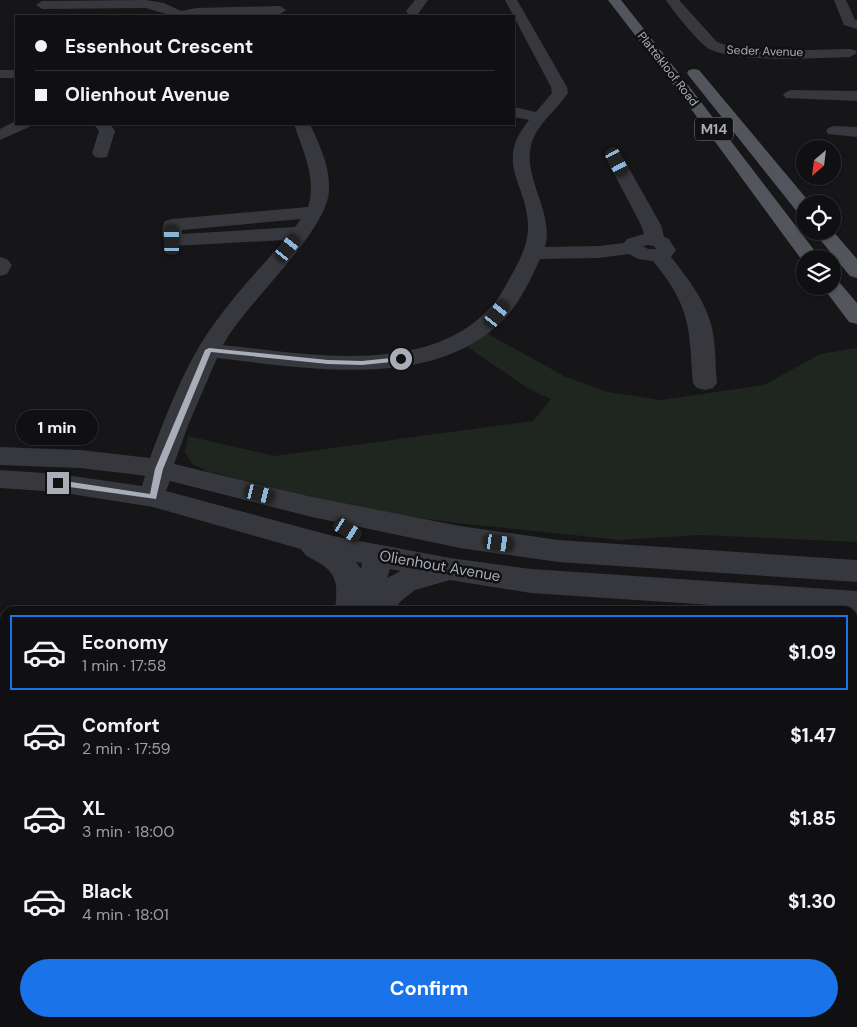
<!DOCTYPE html>
<meta charset="utf-8">
<style>
:root{--surface:#101012;--page:#19191b;--text:#f1f3f6;--muted:#9c9d9f;--line:#303032;--accent:#1a73e8}
body{margin:0;font-family:"DM Sans",sans-serif;background:var(--page);color:var(--text);height:100vh;display:flex;flex-direction:column;font-size:19px;white-space:nowrap}
*{box-sizing:border-box;margin:0}
p{font-size:16px;color:var(--muted)}
.icon{flex:none;width:28px;height:28px;fill:none;stroke:currentColor;stroke-width:2;stroke-linecap:round;stroke-linejoin:round}
.map{position:relative;flex:1;overflow:hidden}
.side{position:absolute;left:0px;top:606px;width:858px;height:421px;display:flex;flex-direction:column;background:var(--surface);border-radius:15px 15px 0 0;box-shadow:0 1px 4px #0004,0 0 0 1px var(--line)}
.side>*{flex:none}
.hud{position:absolute;left:15px;top:15px;width:500px;height:110px;border-radius:0px;box-shadow:0 1px 4px #0004,0 0 0 1px var(--line);display:grid;align-content:center;height:110px;padding:0 20px;background:var(--surface)}
.needle{width:32px;rotate:208deg}
.tools{position:absolute;left:796px;top:140px;display:grid;gap:10px}
.tools a{display:grid;place-items:center;width:45px;height:45px;border-radius:50%;background:var(--surface);box-shadow:0 1px 4px #0004,0 0 0 1px var(--line);font-size:25px}
.end{position:absolute;width:22px;height:22px;margin:-11px;border:6px solid #a8adb8;background:#111;box-shadow:0 0 0 2px #111}
.from{border-radius:50%}
.bubble{position:absolute;height:35px;border-radius:18px;background:var(--surface);box-shadow:0 1px 4px #0004,0 0 0 1px var(--line);font-size:16px;font-weight:700;line-height:35px;text-align:center}
.car{position:absolute;width:15px;height:30px;margin:-15px -8px;border-radius:6px;box-shadow:0 0 4px 1px #0007;background:linear-gradient(#222 24%,#8ab4d8 0 40%,#222 0 76%,#8ab4d8 0 86%,#222 0)}
.hud b{display:flex;align-items:center;gap:18px;height:48px;font-size:19px}
.hud b+b{border-top:1px solid var(--line)}
.hud i{width:12px;height:12px;background:var(--text)}
ul{padding:9px 0 0;list-style:none}
li{display:flex;align-items:center;gap:15px;height:75px;margin:0 10px 8px;padding:0 10px;border:2px solid transparent;border-radius:0px}
li div{flex:1}
li b{display:block;font-size:19px}
li em{font-style:normal;font-weight:700}
li.current{border-color:var(--accent)}
li>.icon{width:45px;height:45px;stroke-width:1.5}
.action{display:flex;gap:10px;margin-top:auto;padding:10px 20px}
.action a{flex:1;height:58px;border-radius:30px;background:var(--accent);color:#fff;font-size:20px;font-weight:700;line-height:58px;text-align:center}
.map>svg:first-child{display:block}
.green{fill:#1e261f}
.lines{fill:none;stroke-linecap:round;stroke-linejoin:round}
.minor{fill:#37383d;fill-rule:evenodd}
.major{fill:#53555c;fill-rule:evenodd}
.route{fill:#a8adb8}
.labels{text-anchor:middle;stroke-width:5;stroke-linejoin:round;paint-order:stroke}
.far-street-label{font-size:12px;fill:#a8adb8;stroke:#111113}
.shield{fill:#111113;stroke:#7b7e86;stroke-width:1}
.shield-label{font-size:14px;font-weight:bold;fill:#a8adb8}
.street-label{font-size:15px;fill:#a8adb8;stroke:#111113}
</style>
<div class="map">
<svg width="857" height="1027" viewBox="0 0 857 1027">
<rect width="100%" height="100%" fill="#161618"/>
<path class="green" d="M 486,333 L 566,377 L 608,392 L 661,400 L 764,385 L 820,354 L 857,348 L 857,542 L 700,535 L 620,540 L 457,523 L 390,514 L 327,501 L 207,471 L 192,464 L 185,452 L 188,436 L 274,456 L 533,421 L 551,399 L 529,389 L 466,346 Z"/>
<g class="lines">
<path class="minor" d="M 146,0 L 164,3 L 181,11 L 197,8 L 280,6 L 286,10 L 280,14 L 165,16 L 166,14 L 146,8 L 42,9 L 36,5 L 42,1 Z
M 415,0 L 428,0 L 418,14 L 408,14 L 406,11 Z
M 505,0 L 517,0 L 567,87 L 568,93 C 558,108 540,122 533,139 C 519,176 555,209 545,247 L 599,246 L 624,243 L 627,239 L 644,234 L 641,225 L 608,162 L 611,158 L 617,157 L 623,158 L 661,225 L 664,237 L 668,238 L 676,250 L 671,257 C 687,277 704,299 711,324 C 716,343 715,364 717,383 L 713,388 L 705,390 L 697,388 L 693,383 C 689,325 691,308 653,261 L 638,259 L 629,254 L 599,258 L 540,259 C 531,279 520,302 505,318 C 435,392 307,368 217,358 L 189,423 L 174,464 L 312,497 L 460,526 L 558,540 L 857,560 L 857,582 L 558,562 L 460,548 L 312,517 L 170,481 L 166,491 L 333,536 L 450,558 L 531,569 L 857,591 L 857,615 L 852,615 L 852,611 L 802,611 L 531,593 L 450,580 L 415,590 L 401,601 L 393,611 L 335,611 C 337,587 340,574 316,561 C 309,557 305,556 301,549 L 153,507 L 58,492 L 0,488 L 0,470 L 58,474 L 142,486 L 145,476 L 139,475 L 80,468 L 0,465 L 0,447 L 80,450 L 150,458 C 164,420 183,371 205,337 C 228,302 257,271 285,240 L 173,246 L 166,244 C 162,238 161,227 165,221 L 172,219 L 308,207 C 317,177 303,152 294,124 L 310,124 C 319,144 330,166 329,189 C 329,231 246,302 223,345 C 306,354 426,377 490,308 C 497,301 502,292 507,283 C 517,265 528,248 528,227 C 528,184 493,164 529,120 L 514,117 L 514,107 L 536,112 L 552,93 L 551,87 ZM 301,219 L 295,227 L 182,234 L 182,230 ZM 647,245 L 654,246 L 656,249 L 648,249 L 643,246 ZM 356,562 L 362,563 L 361,569 ZM 390,569 L 401,571 L 387,578 Z
M 666,0 L 679,0 L 717,42 C 753,55 811,49 850,49 L 855,50 L 857,53 L 850,57 C 816,58 738,63 709,49 C 700,44 672,10 666,0 Z
M 834,0 L 846,0 L 855,20 L 857,20 L 857,29 L 844,25 Z
M 0,70 L 16,70 L 16,78 L 0,78 Z
M 791,90 L 857,91 L 857,101 L 786,98 L 783,95 L 786,92 Z
M 16,121 L 16,124 L 31,124 L 29,127 L 0,140 L 0,129 Z
M 94,124 L 110,124 L 115,131 L 107,157 L 101,158 L 95,157 L 92,153 L 99,131 Z
M 834,126 L 857,127 L 857,137 L 828,134 L 826,131 L 828,128 Z
M 0,257 L 7,259 L 12,265 L 7,274 L 0,276 Z
M 5,618 L 5,645 L 0,647 L 0,620 Z
M 0,669 L 5,669 L 5,697 L 0,697 Z
M 237,1022 L 279,1022 L 277,1027 L 235,1027 Z
M 527,1022 L 569,1022 L 570,1027 L 528,1027 Z"/>
<path class="major" d="M 608,0 L 621,0 L 685,81 L 821,259 L 805,259 L 804,263 L 675,87 Z
M 694,69 L 699,70 L 811,204 L 805,204 L 805,215 L 798,213 L 689,76 L 687,73 L 689,70 Z
M 832,230 L 857,259 L 857,278 L 850,276 L 813,231 Z
M 832,280 L 839,282 L 857,303 L 857,324 L 849,322 L 822,286 L 832,286 Z"/>
</g>
<path class="route" d="M 209,348 L 328,360 L 362,361 L 401,357 L 405,359 L 401,361 L 362,365 L 328,364 L 211,352 L 163,469 L 156,499 L 55,485 L 54,483 L 58,480 L 150,494 L 155,469 L 205,350 Z"/>
<g class="labels">
<g class="far-street-label">
<text transform="translate(765 51) rotate(2)" y="4">Seder Avenue</text>
<text transform="translate(668 69) rotate(52)" y="4">Plattekloof Road</text>
</g>
<rect class="shield" x="695" y="117.5" width="38" height="23" rx="4"/>
<g class="shield-label">
<text x="714" y="134">M14</text>
</g>
<g class="street-label">
<text transform="translate(440 566) rotate(10)" y="5">Olienhout Avenue</text>
</g>
</g>
</svg>
<div class="tools">
<a><svg class="needle" viewBox="-14 -14 28 28"><path d="M0-13l5 13h-10z" fill="#e53935"/><path d="M0 13l5-13h-10z" fill="#9c9d9f"/></svg></a>
<a><svg class="icon" aria-label="locate" viewBox="0 0 24 24"><circle cx="12" cy="12" r="6"/><path d="M12 2v4M12 18v4M2 12h4M18 12h4"/></svg></a>
<a><svg class="icon" aria-label="layers" viewBox="0 0 24 24"><path d="M12 4l9 5-9 5-9-5zM3 14l9 5 9-5"/></svg></a>
</div>
<i class="end from" style="left:401px;top:359px"></i>
<i class="end" style="left:58px;top:483px"></i>
<div class="bubble" style="left:16px;top:410px;width:82px">1 min</div>
<i class="car" style="left:617px;top:162px;rotate:152deg"></i>
<i class="car" style="left:172px;top:240px;rotate:359deg"></i>
<i class="car" style="left:288px;top:248px;rotate:39deg"></i>
<i class="car" style="left:497px;top:314px;rotate:37deg"></i>
<i class="car" style="left:260px;top:494px;rotate:104deg"></i>
<i class="car" style="left:348px;top:530px;rotate:122deg"></i>
<i class="car" style="left:499px;top:543px;rotate:98deg"></i>
<div class="hud">
<b><i class="from"></i>Essenhout Crescent</b>
<b><i></i>Olienhout Avenue</b>
</div>
<section class="side">
<ul>
<li class="current"><svg class="icon" aria-label="car" viewBox="0 0 24 24"><path d="M5 17H2v-5l4-1 3-4h7l3 4 3 1v5h-3M9 17h6M6 11h13"/><circle cx="7" cy="17" r="2"/><circle cx="17" cy="17" r="2"/></svg><div><b>Economy</b><p>1 min · 17:58</p></div><em>$1.09</em></li>
<li><svg class="icon" aria-label="car" viewBox="0 0 24 24"><path d="M5 17H2v-5l4-1 3-4h7l3 4 3 1v5h-3M9 17h6M6 11h13"/><circle cx="7" cy="17" r="2"/><circle cx="17" cy="17" r="2"/></svg><div><b>Comfort</b><p>2 min · 17:59</p></div><em>$1.47</em></li>
<li><svg class="icon" aria-label="car" viewBox="0 0 24 24"><path d="M5 17H2v-5l4-1 3-4h7l3 4 3 1v5h-3M9 17h6M6 11h13"/><circle cx="7" cy="17" r="2"/><circle cx="17" cy="17" r="2"/></svg><div><b>XL</b><p>3 min · 18:00</p></div><em>$1.85</em></li>
<li><svg class="icon" aria-label="car" viewBox="0 0 24 24"><path d="M5 17H2v-5l4-1 3-4h7l3 4 3 1v5h-3M9 17h6M6 11h13"/><circle cx="7" cy="17" r="2"/><circle cx="17" cy="17" r="2"/></svg><div><b>Black</b><p>4 min · 18:01</p></div><em>$1.30</em></li>
</ul>
<div class="action"><a>Confirm</a></div>
</section>
</div>
